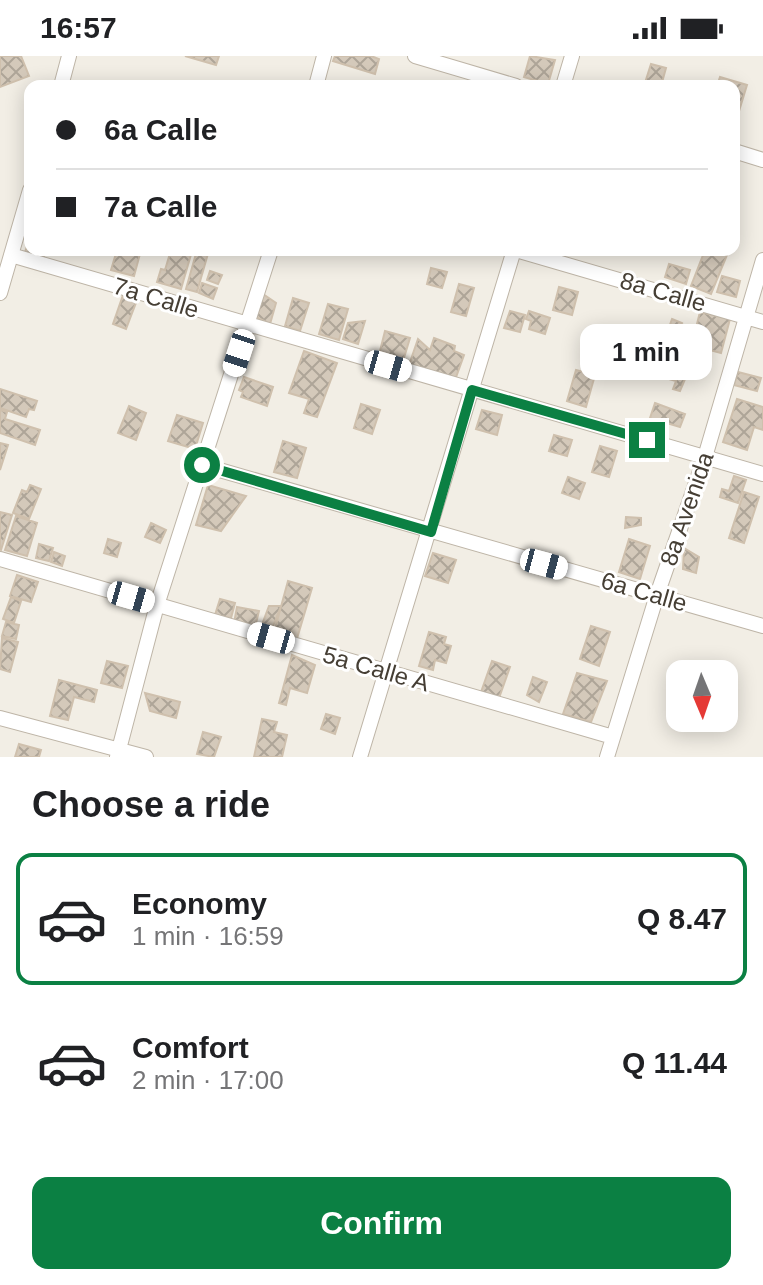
<!DOCTYPE html>
<meta charset="utf-8">
<style>
:root{--surface:#fff;--page:#f6f6f6;--text:#202124;--muted:#757577;--line:#e0e0e0;--accent:#0b8043}
body{margin:0;font-family:Arial,sans-serif;background:var(--page);color:var(--text);height:100vh;display:flex;flex-direction:column;font-size:30px;white-space:nowrap}
*{box-sizing:border-box;margin:0}
p{font-size:26px;color:var(--muted)}
.icon{flex:none;width:44px;height:44px;fill:none;stroke:currentColor;stroke-width:2;stroke-linecap:round;stroke-linejoin:round}
.map{position:relative;height:701px;overflow:hidden}
.details{display:flex;flex-direction:column;background:var(--surface);flex:1}
.details>*{flex:none}
.top-card{position:absolute;left:24px;top:24px;width:716px;height:176px;border-radius:16px;box-shadow:0 4px 20px #0003;display:grid;align-content:center;height:176px;padding:0 32px;background:var(--surface)}
.needle{width:52px;rotate:178deg}
.tools{position:absolute;left:666px;top:604px;display:grid;gap:16px}
.tools a{display:grid;place-items:center;width:72px;height:72px;border-radius:16px;background:var(--surface);box-shadow:0 4px 20px #0003;font-size:40px}
.end{position:absolute;width:36px;height:36px;margin:-18px;border:10px solid #0b8043;background:#fff;box-shadow:0 0 0 4px #fff}
.from{border-radius:50%}
.bubble{position:absolute;height:56px;border-radius:16px;background:var(--surface);box-shadow:0 4px 20px #0003;font-size:26px;font-weight:800;line-height:56px;text-align:center}
.car{position:absolute;width:24px;height:48px;margin:-24px -12px;border-radius:10px;box-shadow:0 0 6px 2px #0007;background:linear-gradient(#fff 24%,#345 0 40%,#fff 0 76%,#345 0 86%,#fff 0)}
.top-card b{display:flex;align-items:center;gap:28px;height:76px;font-size:30px}
.top-card b+b{border-top:2px solid var(--line)}
.top-card i{width:20px;height:20px;background:var(--text)}
ul{padding:0;list-style:none}
li{display:flex;align-items:center;gap:24px;height:132px;margin:0 16px 12px;padding:0 16px;border:4px solid transparent;border-radius:16px}
li div{flex:1}
li b{display:block;font-size:30px}
li em{font-style:normal;font-weight:800}
li.selected{border-color:var(--accent)}
li>.icon{width:72px;height:72px;stroke-width:1.5}
h2{padding:0 32px;font-size:36px;line-height:96px}
.primary-button{display:flex;gap:16px;margin-top:auto;padding:16px 32px}
.primary-button a{flex:1;height:92px;border-radius:16px;background:var(--accent);color:#fff;font-size:32px;font-weight:800;line-height:92px;text-align:center}
.status{display:flex;justify-content:space-between;align-items:center;height:56px;padding:0 40px;background:var(--surface);direction:ltr}
.status svg{height:22px;fill:currentColor}
.map>svg:first-child{display:block}
.building{fill:url(#building-cross-hatch);stroke:#cfc0ad;stroke-width:2}
.lines{fill:none;stroke-linecap:round;stroke-linejoin:round}
.minor-casing{stroke:#beb5a7;stroke-width:16}
.minor{stroke:#fff;stroke-width:14}
.route{stroke:#0b8043;stroke-width:10}
.labels{text-anchor:middle;stroke-width:6;stroke-linejoin:round;paint-order:stroke}
.street-label{font-size:24px;fill:#453e34;stroke:#fff}
</style>
<div class="status"><b>16:57</b><svg viewBox="0 0 49 12"><path d="M0 12V9h3v3zM5 12V6h3v6zM10 12V3h3v9zM15 12V0h3v12zM26 1h20v11H26zM47 4h2v5h-2z"/></svg></div>
<div class="map">
<svg width="763" height="701" viewBox="0 0 763 701">
<defs>
<pattern id="building-cross-hatch" width="8" height="8" patternUnits="userSpaceOnUse" patternTransform="scale(2)"><rect width="8" height="8" fill="#d4c9ba"/><path d="M0 0l8 8M0 8l8-8" fill="none" stroke="#aea598"/></pattern>
</defs>
<rect width="100%" height="100%" fill="#f2eee5"/>
<path class="building" d="M 0,0 L 21,0 L 29,20 L 0,31 Z
M 185,0 L 219,0 L 216,9 Z
M 335,0 L 371,0 L 379,3 L 375,18 L 333,5 Z
M 530,0 L 555,4 L 548,28 L 524,21 Z
M 651,8 L 666,12 L 661,30 L 644,30 Z
M 720,21 L 747,29 L 736,65 L 734,30 L 717,30 Z
M 30,183 L 30,194 L 46,194 L 43,203 L 25,196 Z
M 117,194 L 141,194 L 134,220 L 111,214 Z
M 171,194 L 192,195 L 181,233 L 157,226 L 161,213 L 165,214 Z
M 197,194 L 209,194 L 197,236 L 186,233 Z
M 705,194 L 727,199 L 711,238 L 691,230 Z
M 669,208 L 690,214 L 686,228 L 665,221 Z
M 431,212 L 447,216 L 442,232 L 427,228 Z
M 210,215 L 222,219 L 218,228 L 207,224 Z
M 722,220 L 740,225 L 736,241 L 717,236 Z
M 202,227 L 217,232 L 213,243 L 199,237 Z
M 459,228 L 474,232 L 466,260 L 451,256 Z
M 559,231 L 578,236 L 572,259 L 553,254 Z
M 263,238 L 276,247 L 270,268 L 254,260 Z
M 123,239 L 137,244 L 126,273 L 113,268 Z
M 293,242 L 309,247 L 300,275 L 285,270 Z
M 328,248 L 348,253 L 339,284 L 319,278 Z
M 510,255 L 525,259 L 520,276 L 504,272 Z
M 529,255 L 550,262 L 545,278 L 529,273 L 531,265 L 526,263 Z
M 700,256 L 730,263 L 721,297 L 680,286 L 684,269 L 696,272 Z
M 672,263 L 682,267 L 675,287 L 665,283 Z
M 365,265 L 358,288 L 343,283 L 348,267 Z
M 385,275 L 410,282 L 403,305 L 379,299 Z
M 434,282 L 455,290 L 454,295 L 464,299 L 455,324 L 409,309 L 418,283 L 430,294 Z
M 304,295 L 337,307 L 317,361 L 304,357 L 309,343 L 289,337 Z
M 674,311 L 688,316 L 680,335 L 673,333 L 676,325 L 669,323 Z
M 576,314 L 595,319 L 586,351 L 567,345 Z
M 738,316 L 761,322 L 757,335 L 734,329 Z
M 244,321 L 273,331 L 267,350 L 241,341 L 243,336 L 239,334 Z
M 0,333 L 37,345 L 34,354 L 29,353 L 26,361 L 0,352 Z
M 737,343 L 763,351 L 763,374 L 754,371 L 747,394 L 723,386 Z
M 655,347 L 685,358 L 680,371 L 660,365 L 658,371 L 648,368 Z
M 361,348 L 380,354 L 372,378 L 354,372 Z
M 129,350 L 146,357 L 136,384 L 118,377 Z
M 0,354 L 7,356 L 5,363 L 40,374 L 35,389 L 0,377 Z
M 482,354 L 502,359 L 497,379 L 476,373 Z
M 177,359 L 203,367 L 195,393 L 168,385 Z
M 554,379 L 572,384 L 567,400 L 549,395 Z
M 283,385 L 306,392 L 297,422 L 274,416 Z
M 0,387 L 8,389 L 0,414 Z
M 600,390 L 617,395 L 609,421 L 592,416 Z
M 734,420 L 746,424 L 738,447 L 720,441 L 722,433 L 729,435 Z
M 568,421 L 585,427 L 579,443 L 562,437 Z
M 30,429 L 41,433 L 29,463 L 13,457 L 22,434 L 27,436 Z
M 208,429 L 246,440 L 221,475 L 196,469 Z
M 744,436 L 759,441 L 744,487 L 729,482 Z
M 0,456 L 12,459 L 1,494 L 0,493 Z
M 16,460 L 37,467 L 27,500 L 5,494 Z
M 626,461 L 641,462 L 641,469 L 625,472 Z
M 151,467 L 166,474 L 160,487 L 145,481 Z
M 108,483 L 121,487 L 117,501 L 104,497 Z
M 629,483 L 650,490 L 640,523 L 619,516 Z
M 39,488 L 53,492 L 49,505 L 36,502 Z
M 684,492 L 699,501 L 696,517 L 683,513 Z
M 54,496 L 65,500 L 62,510 L 51,506 Z
M 433,497 L 456,504 L 448,527 L 425,520 Z
M 17,519 L 38,526 L 31,546 L 10,540 Z
M 288,525 L 312,532 L 296,586 L 273,580 Z
M 11,541 L 21,545 L 14,567 L 3,563 Z
M 220,543 L 235,547 L 231,562 L 215,559 Z
M 269,550 L 281,550 L 270,578 L 260,574 Z
M 237,551 L 259,555 L 255,571 L 234,567 Z
M 6,566 L 19,569 L 16,583 L 2,580 Z
M 591,570 L 610,576 L 599,610 L 580,603 Z
M 429,576 L 446,581 L 444,588 L 451,590 L 446,607 L 435,604 L 433,614 L 419,610 Z
M 2,582 L 18,586 L 10,616 L 0,613 Z
M 292,599 L 315,609 L 307,637 L 290,632 L 286,649 L 279,647 Z
M 107,605 L 128,610 L 122,632 L 101,627 Z
M 492,605 L 510,611 L 499,642 L 481,636 Z
M 577,617 L 607,625 L 591,666 L 563,658 Z
M 533,621 L 547,626 L 539,646 L 527,639 Z
M 59,624 L 97,634 L 94,646 L 74,641 L 68,664 L 50,660 Z
M 145,637 L 180,646 L 176,662 L 150,655 Z
M 326,658 L 340,662 L 335,678 L 321,673 Z
M 262,663 L 277,666 L 274,676 L 287,679 L 282,701 L 254,701 Z
M 203,676 L 221,681 L 214,701 L 197,698 Z
M 19,688 L 41,694 L 39,701 L 15,701 Z"/>
<g class="lines">
<defs>
<path id="minor" d="M 415,0 L 516,30
M 61,30 L 69,0
M 316,30 L 324,0
M 563,30 L 572,0
M 734,95 L 763,104
M 516,194 L 763,266
M 11,199 L 763,418
M 0,237 L 30,134
M 202,409 L 763,570
M 0,503 L 613,681
M 0,662 L 146,701
M 117,701 L 157,549 L 271,194
M 360,701 L 514,194
M 607,701 L 657,539 L 705,401 L 763,204"/>
</defs>
<use href="#minor" class="minor-casing"/>
<use href="#minor" class="minor"/>
</g>
<g class="lines">
<path class="route" d="M 202,409 L 431,476 L 472,334 L 647,384"/>
</g>
<g class="labels">
<g class="street-label">
<text transform="translate(663 236) rotate(16)" y="8">8a Calle</text>
<text transform="translate(156 242) rotate(17)" y="8">7a Calle</text>
<text transform="translate(687 453) rotate(-71)" y="8">8a Avenida</text>
<text transform="translate(644 536) rotate(16)" y="8">6a Calle</text>
<text transform="translate(376 613) rotate(16)" y="8">5a Calle A</text>
</g>
</g>
</svg>
<div class="tools">
<a><svg class="needle" viewBox="-14 -14 28 28"><path d="M0-13l5 13h-10z" fill="#e53935"/><path d="M0 13l5-13h-10z" fill="#757577"/></svg></a>
</div>
<i class="end from" style="left:202px;top:409px"></i>
<i class="end" style="left:647px;top:384px"></i>
<div class="bubble" style="left:580px;top:268px;width:132px">1 min</div>
<i class="car" style="left:239px;top:297px;rotate:198deg"></i>
<i class="car" style="left:388px;top:310px;rotate:106deg"></i>
<i class="car" style="left:544px;top:508px;rotate:105deg"></i>
<i class="car" style="left:131px;top:541px;rotate:106deg"></i>
<i class="car" style="left:271px;top:582px;rotate:286deg"></i>
<div class="top-card">
<b><i class="from"></i>6a Calle</b>
<b><i></i>7a Calle</b>
</div>
</div>
<section class="details">
<h2>Choose a ride</h2>
<ul>
<li class="selected"><svg class="icon" aria-label="car" viewBox="0 0 24 24"><path d="M5 17H2v-5l4-1 3-4h7l3 4 3 1v5h-3M9 17h6M6 11h13"/><circle cx="7" cy="17" r="2"/><circle cx="17" cy="17" r="2"/></svg><div><b>Economy</b><p>1 min · 16:59</p></div><em>Q 8.47</em></li>
<li><svg class="icon" aria-label="car" viewBox="0 0 24 24"><path d="M5 17H2v-5l4-1 3-4h7l3 4 3 1v5h-3M9 17h6M6 11h13"/><circle cx="7" cy="17" r="2"/><circle cx="17" cy="17" r="2"/></svg><div><b>Comfort</b><p>2 min · 17:00</p></div><em>Q 11.44</em></li>
</ul>
<div class="primary-button"><a>Confirm</a></div>
</section>
